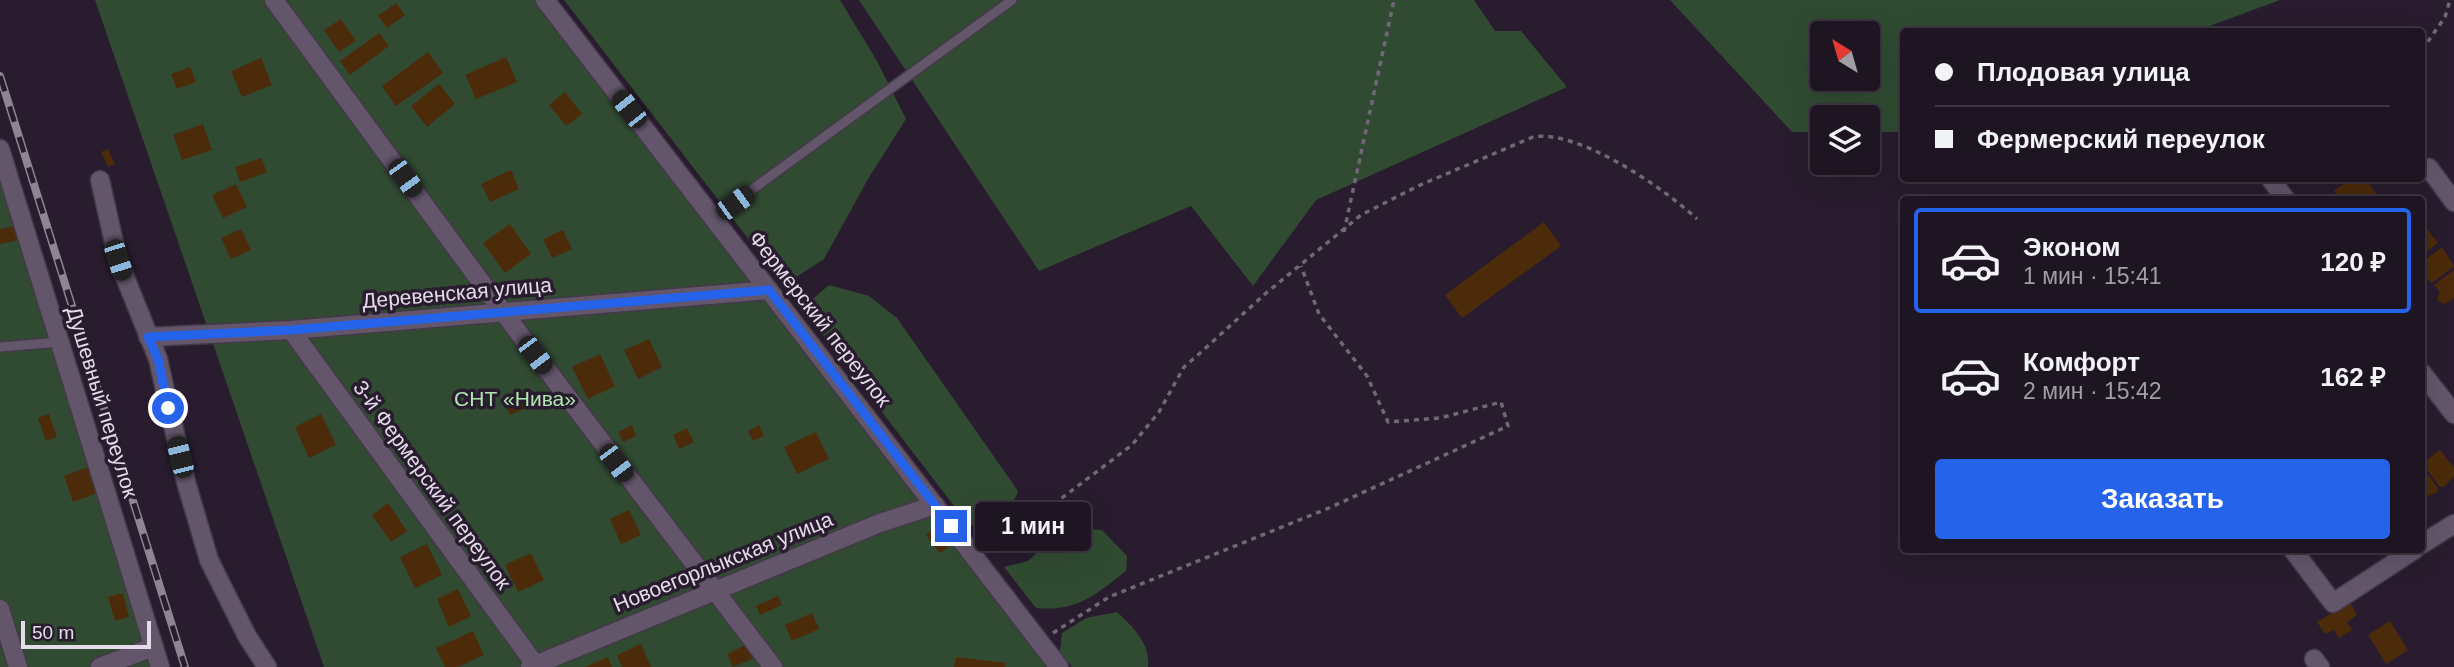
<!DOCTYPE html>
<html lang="ru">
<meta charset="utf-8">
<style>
:root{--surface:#1e1522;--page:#261e2a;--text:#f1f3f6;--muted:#a19fa5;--line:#3c3440;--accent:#2563eb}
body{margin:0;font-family:Helvetica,sans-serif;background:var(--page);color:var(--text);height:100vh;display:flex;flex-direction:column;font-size:26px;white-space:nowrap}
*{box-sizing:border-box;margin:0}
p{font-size:23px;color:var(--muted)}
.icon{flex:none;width:38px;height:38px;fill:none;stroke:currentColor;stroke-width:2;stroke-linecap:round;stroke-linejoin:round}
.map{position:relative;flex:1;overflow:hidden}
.panel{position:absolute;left:1900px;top:196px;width:525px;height:357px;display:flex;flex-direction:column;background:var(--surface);border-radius:7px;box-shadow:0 7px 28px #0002,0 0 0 2px var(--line)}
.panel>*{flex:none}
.guide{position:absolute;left:1900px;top:28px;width:525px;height:154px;border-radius:7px;box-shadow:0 7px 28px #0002,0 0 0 2px var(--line);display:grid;align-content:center;height:154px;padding:0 35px;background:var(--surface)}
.needle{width:46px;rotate:323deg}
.tools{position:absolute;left:1810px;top:21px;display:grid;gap:14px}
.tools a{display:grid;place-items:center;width:70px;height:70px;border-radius:7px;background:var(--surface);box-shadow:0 7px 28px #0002,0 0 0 2px var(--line);font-size:35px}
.scale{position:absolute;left:21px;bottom:18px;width:130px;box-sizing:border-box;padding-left:7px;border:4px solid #e4dce9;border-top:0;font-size:19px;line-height:24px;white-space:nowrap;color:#e4dce9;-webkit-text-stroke:5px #281c2e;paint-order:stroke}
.end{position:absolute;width:32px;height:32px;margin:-16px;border:9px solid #2563eb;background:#fff;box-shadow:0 0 0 4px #fff}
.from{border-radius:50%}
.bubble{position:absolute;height:49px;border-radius:7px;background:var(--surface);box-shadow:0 7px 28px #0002,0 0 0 2px var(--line);font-size:23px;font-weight:600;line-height:49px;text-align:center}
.car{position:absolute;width:21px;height:42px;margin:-21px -10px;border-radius:9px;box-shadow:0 0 5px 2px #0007;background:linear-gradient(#222 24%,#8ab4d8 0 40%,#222 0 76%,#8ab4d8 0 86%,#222 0)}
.guide b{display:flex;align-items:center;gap:24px;height:66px;font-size:26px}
.guide b+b{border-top:2px solid var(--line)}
.guide i{width:18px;height:18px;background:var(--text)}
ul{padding:12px 0 0;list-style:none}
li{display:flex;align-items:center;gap:21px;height:105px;margin:0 14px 10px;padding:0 21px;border:4px solid transparent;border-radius:7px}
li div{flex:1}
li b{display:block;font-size:26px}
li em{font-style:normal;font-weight:600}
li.active{border-color:var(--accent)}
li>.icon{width:63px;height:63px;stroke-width:1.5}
.button{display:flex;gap:14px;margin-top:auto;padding:14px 35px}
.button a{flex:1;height:80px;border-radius:7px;background:var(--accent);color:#fff;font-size:28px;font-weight:600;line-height:80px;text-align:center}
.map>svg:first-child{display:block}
.green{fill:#314b32;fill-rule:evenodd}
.building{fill:#4c2b0a}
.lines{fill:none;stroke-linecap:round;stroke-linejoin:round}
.service-casing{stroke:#443949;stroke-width:12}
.minor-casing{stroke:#443949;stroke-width:21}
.path{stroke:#726777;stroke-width:3.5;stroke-dasharray:5 5;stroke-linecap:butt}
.service{stroke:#63566b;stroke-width:9}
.minor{stroke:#63566b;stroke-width:18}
.rail-casing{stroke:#8e8493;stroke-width:8}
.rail{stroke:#281c2e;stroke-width:5;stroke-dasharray:16;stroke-linecap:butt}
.route{stroke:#2563eb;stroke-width:9}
.labels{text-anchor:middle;stroke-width:7;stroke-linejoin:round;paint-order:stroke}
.street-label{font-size:21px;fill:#e4dce9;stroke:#281c2e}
.park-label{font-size:21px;fill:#ade7af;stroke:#281c2e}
</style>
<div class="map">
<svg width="2454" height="667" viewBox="0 0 2454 667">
<rect width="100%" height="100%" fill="#281c2e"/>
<path class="green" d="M 95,0 L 543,0 L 1058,667 L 324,667 Z
M 564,0 L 840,0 L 877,61 L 906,119 L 868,179 L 824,259 L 784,285 Z
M 859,0 L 1474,0 L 1495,31 L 1521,31 L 1567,87 L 1316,200 L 1253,286 L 1191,206 L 1039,271 Z
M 1670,0 L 2280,0 L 2196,31 L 1904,32 L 1904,132 L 1867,132 L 1867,117 L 1822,117 L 1822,132 L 1792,132 ZM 1822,33 L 1867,33 L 1867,79 L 1822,79 Z
M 0,141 L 169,667 L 0,667 Z
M 829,285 L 869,296 L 897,318 L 1018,491 L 1002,532 L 968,524 L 802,308 Z
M 1077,528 L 1102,530 L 1127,556 L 1126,571 C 1095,595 1077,612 1036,608 L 1004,567 L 1028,561 L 1048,542 Z
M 1117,612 C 1133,627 1151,644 1148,667 L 1072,667 L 1060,652 L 1062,633 L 1086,618 Z"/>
<path class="building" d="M 396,3 L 405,15 L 387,28 L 378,16 Z
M 341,19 L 356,41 L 339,52 L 324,30 Z
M 379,33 L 389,46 L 350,75 L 340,61 Z
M 428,52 L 443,73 L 396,106 L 382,86 Z
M 506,57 L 517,82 L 476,99 L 465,75 Z
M 261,58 L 272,85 L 242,97 L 231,71 Z
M 190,67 L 196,82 L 177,89 L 171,74 Z
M 439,84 L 455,104 L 427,127 L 411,106 Z
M 565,92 L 582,114 L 566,126 L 549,105 Z
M 203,124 L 212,150 L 182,160 L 173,135 Z
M 108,149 L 115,164 L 108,167 L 101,152 Z
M 261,158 L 267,172 L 240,182 L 235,167 Z
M 511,170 L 519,189 L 490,202 L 481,184 Z
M 2352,178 L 2366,178 L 2380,200 L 2340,200 L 2334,191 Z
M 236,184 L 247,207 L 223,218 L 212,195 Z
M 1544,222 L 1561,246 L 1462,318 L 1445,295 Z
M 510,224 L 531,254 L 505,273 L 483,243 Z
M 2424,225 L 2438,243 L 2422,255 L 2422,227 Z
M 16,226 L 19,240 L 0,244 L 0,229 Z
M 241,229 L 251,250 L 231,259 L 221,238 Z
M 563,230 L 572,249 L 552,258 L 543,239 Z
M 2442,247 L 2454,266 L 2432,283 L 2422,275 L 2422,262 Z
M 2454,270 L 2454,298 L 2445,304 L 2441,303 L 2437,299 L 2440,292 L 2434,285 Z
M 649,339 L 662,367 L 638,379 L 624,350 Z
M 600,354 L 615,386 L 588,399 L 572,367 Z
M 526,391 L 533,405 L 510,415 L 504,401 Z
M 49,414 L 57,437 L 46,441 L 38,418 Z
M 321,414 L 336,445 L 309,458 L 295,427 Z
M 632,425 L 636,436 L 623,442 L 618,432 Z
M 759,425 L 764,436 L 753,441 L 748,431 Z
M 687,428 L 694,442 L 679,449 L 673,435 Z
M 816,432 L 829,459 L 797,474 L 784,447 Z
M 2440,450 L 2454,468 L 2454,476 L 2444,487 L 2439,486 L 2422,463 Z
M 91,466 L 100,492 L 73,502 L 64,476 Z
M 2422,467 L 2438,488 L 2437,492 L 2422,499 Z
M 388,503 L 407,531 L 391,542 L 372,515 Z
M 629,510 L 641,535 L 621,544 L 610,519 Z
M 939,526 L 952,544 L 940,553 L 926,535 Z
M 427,544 L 442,575 L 415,588 L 400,557 Z
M 531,553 L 544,580 L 518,592 L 505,565 Z
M 458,589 L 471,616 L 449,627 L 437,599 Z
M 123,593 L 129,617 L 115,621 L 108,597 Z
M 778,596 L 782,605 L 760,615 L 756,606 Z
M 2350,602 L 2357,615 L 2347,622 L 2352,630 L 2339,638 L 2334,630 L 2325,634 L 2317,622 Z
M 812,613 L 819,629 L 792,641 L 785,625 Z
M 2390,621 L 2408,650 L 2386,664 L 2368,635 Z
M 473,631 L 484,655 L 458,667 L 445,667 L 436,648 Z
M 641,644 L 651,667 L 622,667 L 617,655 Z
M 747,644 L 754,658 L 733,667 L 727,654 Z
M 608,657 L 612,667 L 585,667 Z
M 956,657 L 1006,663 L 1005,667 L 954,667 Z"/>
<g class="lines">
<defs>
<path id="service" d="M 713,218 L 1012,0
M 0,347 L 59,342"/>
<path id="minor" d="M 274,0 L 503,312 L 773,667
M 545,0 L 1059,667
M 0,149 L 160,667
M 2429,168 L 2454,202
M 2270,178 L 2286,200
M 100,180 L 118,260 L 158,359 L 186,482 L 209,560 L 247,636 L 267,667
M 291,330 L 537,667
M 148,337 L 291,330 L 769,290
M 2422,373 L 2454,414
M 2422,544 L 2454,524
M 2293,550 L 2333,603 L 2414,550
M 0,609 L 18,667
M 2314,659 L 2320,667
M 100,667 L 153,647
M 530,667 L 880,523 L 935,505"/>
</defs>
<use href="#service" class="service-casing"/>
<use href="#minor" class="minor-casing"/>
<path class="path" d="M 2422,50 L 2445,17 L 2450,0
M 1344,232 L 1394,0
M 984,543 L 1038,516 L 1132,445 L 1159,412 L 1184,367 L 1199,354 L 1265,294 L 1361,215 L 1418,186 L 1533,137 C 1578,129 1664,188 1697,219
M 1053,633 L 1109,597 L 1329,508 L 1508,426 L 1501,402 L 1440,418 L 1388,422 L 1367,376 L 1319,314 L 1301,266"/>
<use href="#service" class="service"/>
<use href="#minor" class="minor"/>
<defs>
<path id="rail" d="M 0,76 L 185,667"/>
</defs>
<use href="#rail" class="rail-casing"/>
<use href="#rail" class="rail"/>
</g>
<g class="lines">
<path class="route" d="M 168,408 L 158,359 L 148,337 L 291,330 L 769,290 L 951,526"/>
</g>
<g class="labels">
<g class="street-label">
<text transform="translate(457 293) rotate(-5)" y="7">Деревенская улица</text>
<text transform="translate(820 319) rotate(52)" y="7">Фермерский переулок</text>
<text transform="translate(102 402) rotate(73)" y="7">Душевный переулок</text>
<text transform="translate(432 485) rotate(54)" y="7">3-й Фермерский переулок</text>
<text transform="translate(723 562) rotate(-22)" y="7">Новоегорлыкская улица</text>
</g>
<g class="park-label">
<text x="515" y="406">СНТ «Нива»</text>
</g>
</g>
</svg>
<div class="tools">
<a><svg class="needle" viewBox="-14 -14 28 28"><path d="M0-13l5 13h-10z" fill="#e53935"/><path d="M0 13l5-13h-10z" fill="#a19fa5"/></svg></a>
<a><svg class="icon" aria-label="layers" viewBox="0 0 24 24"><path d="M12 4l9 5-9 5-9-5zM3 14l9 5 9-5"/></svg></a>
</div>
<div class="scale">50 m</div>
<i class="end from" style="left:168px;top:408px"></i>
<i class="end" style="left:951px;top:526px"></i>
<div class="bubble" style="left:975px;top:502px;width:116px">1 мин</div>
<i class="car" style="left:629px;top:109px;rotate:322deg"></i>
<i class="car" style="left:405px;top:178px;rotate:144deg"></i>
<i class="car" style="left:735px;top:203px;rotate:54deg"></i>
<i class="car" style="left:118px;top:260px;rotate:162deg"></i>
<i class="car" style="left:535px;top:355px;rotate:143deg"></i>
<i class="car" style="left:180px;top:457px;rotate:346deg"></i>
<i class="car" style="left:616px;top:463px;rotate:143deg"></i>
<div class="guide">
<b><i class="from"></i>Плодовая улица</b>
<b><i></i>Фермерский переулок</b>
</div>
<section class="panel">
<ul>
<li class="active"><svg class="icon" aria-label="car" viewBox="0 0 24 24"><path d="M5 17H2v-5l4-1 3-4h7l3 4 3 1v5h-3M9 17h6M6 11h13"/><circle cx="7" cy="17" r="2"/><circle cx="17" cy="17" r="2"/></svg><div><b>Эконом</b><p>1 мин · 15:41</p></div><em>120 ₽</em></li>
<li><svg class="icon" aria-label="car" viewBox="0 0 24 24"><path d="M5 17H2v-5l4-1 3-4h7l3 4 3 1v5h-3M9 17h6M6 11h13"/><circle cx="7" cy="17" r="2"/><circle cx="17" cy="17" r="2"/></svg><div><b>Комфорт</b><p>2 мин · 15:42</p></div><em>162 ₽</em></li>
</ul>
<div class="button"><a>Заказать</a></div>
</section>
</div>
